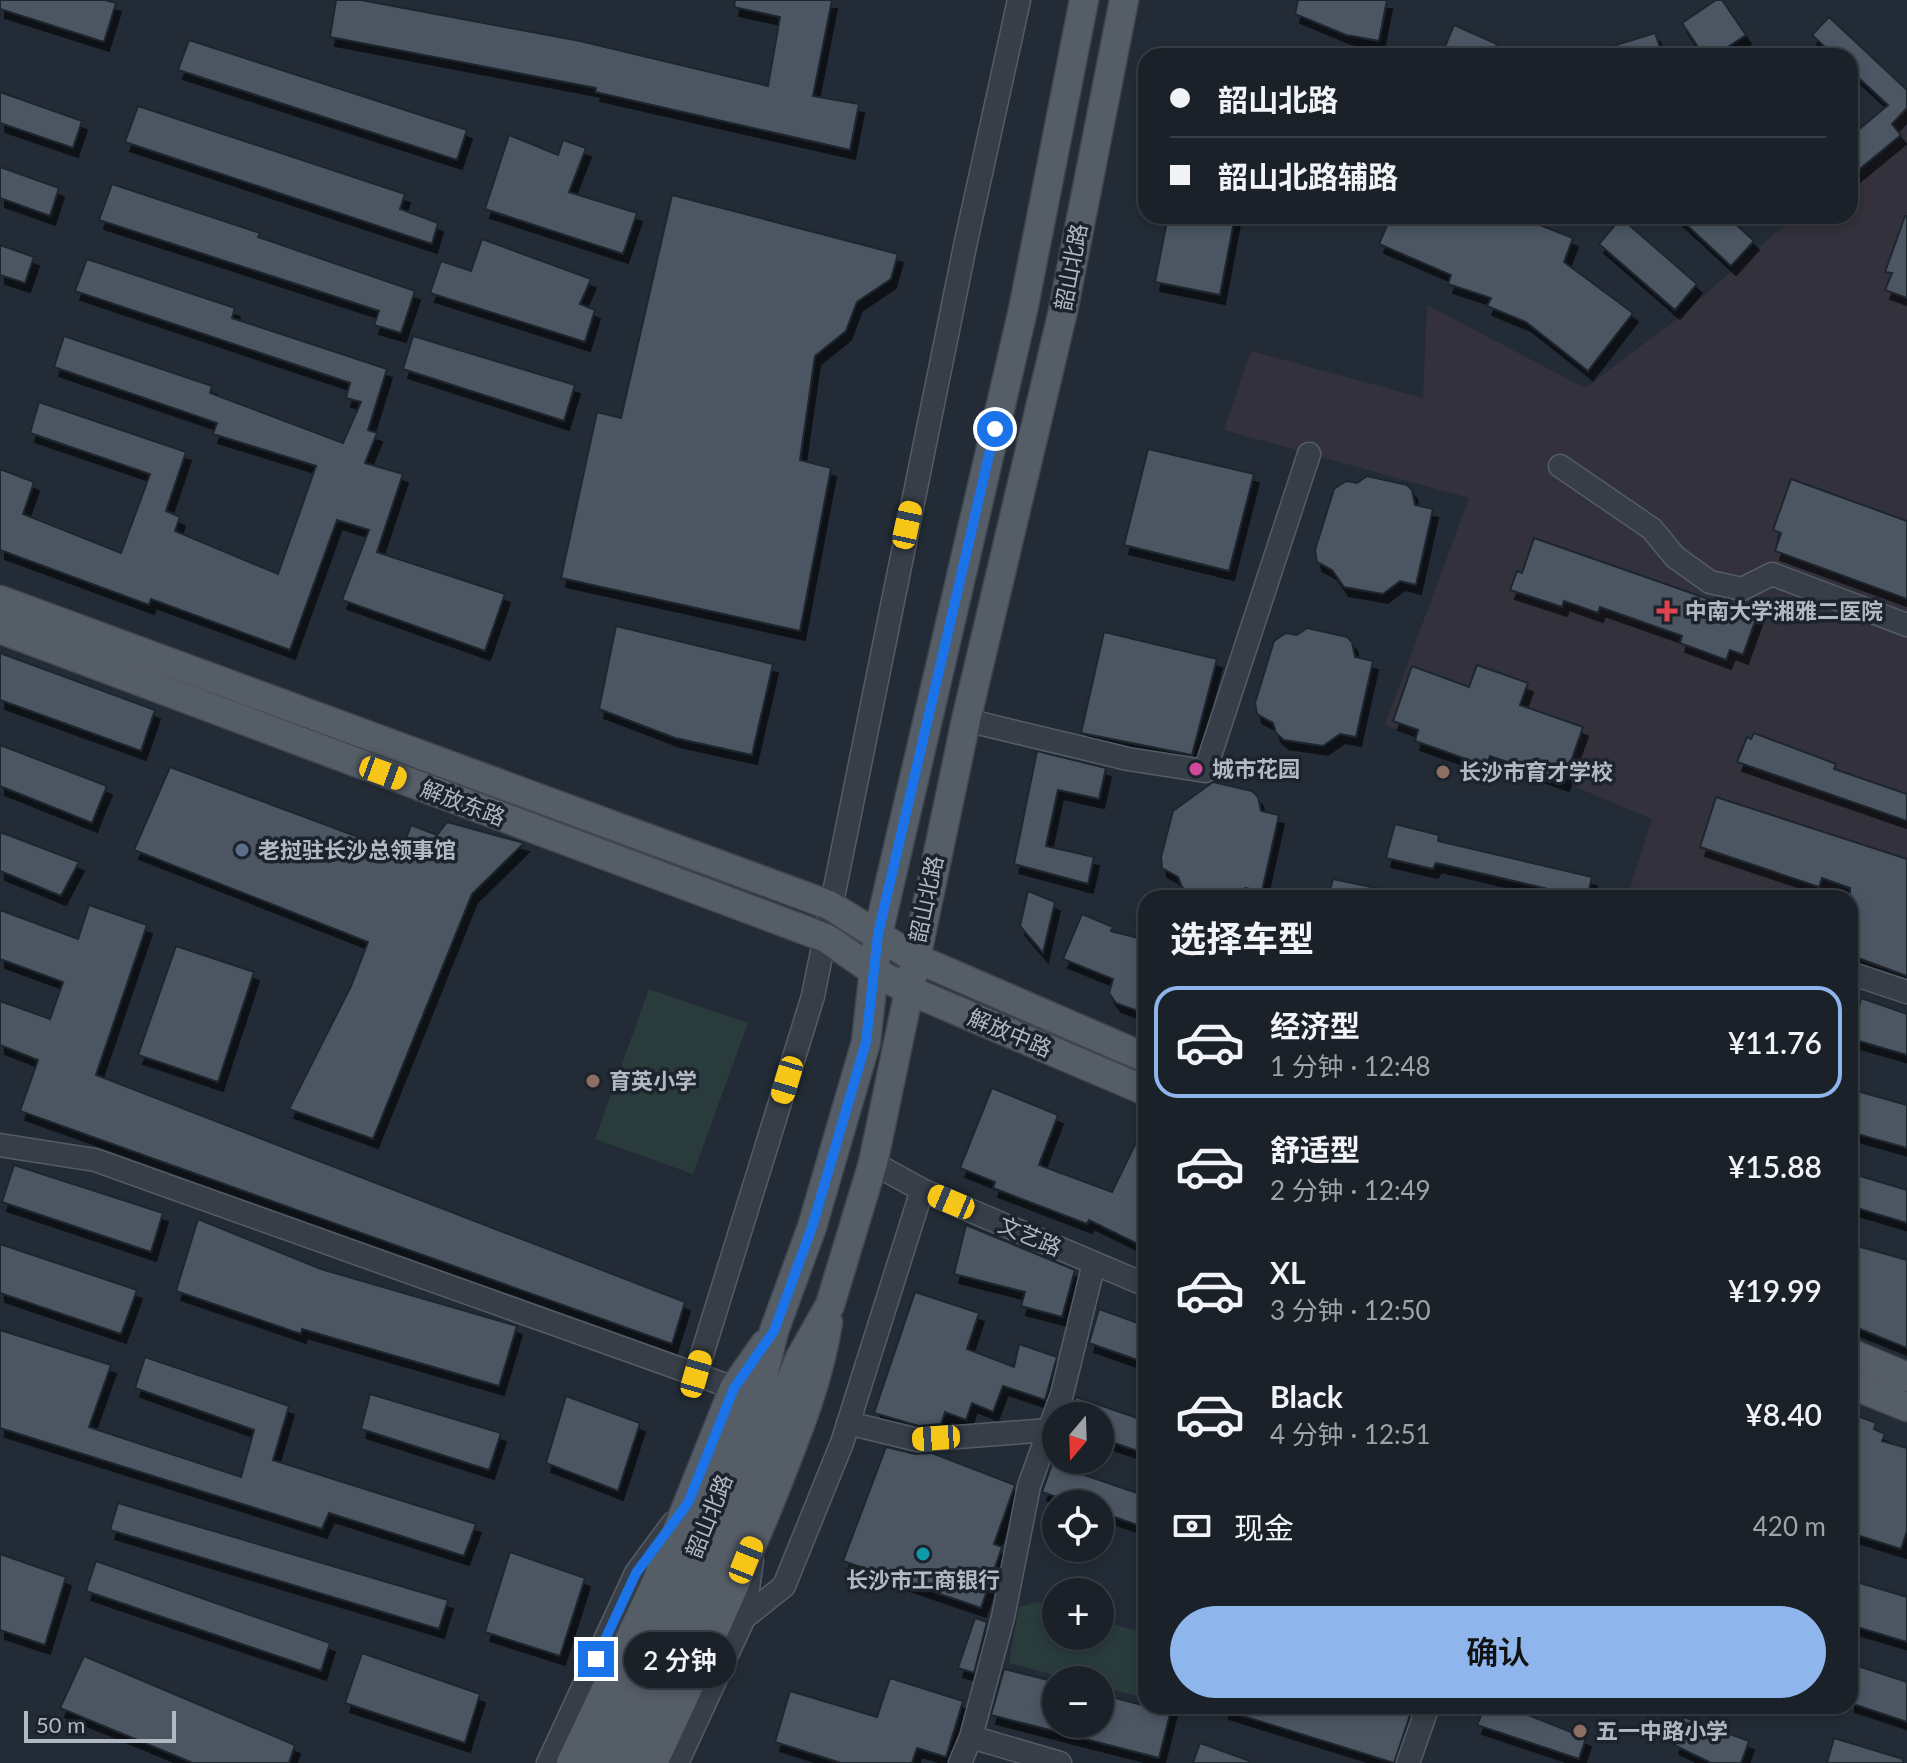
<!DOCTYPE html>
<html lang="zh">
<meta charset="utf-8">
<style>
:root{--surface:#1a2128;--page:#272e34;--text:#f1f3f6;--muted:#9fa3a8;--line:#383e45;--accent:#8eb6ec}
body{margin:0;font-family:Lato,"Noto Sans SC",sans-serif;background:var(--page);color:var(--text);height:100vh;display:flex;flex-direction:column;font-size:30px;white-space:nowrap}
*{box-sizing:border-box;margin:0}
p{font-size:26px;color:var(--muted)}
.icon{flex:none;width:44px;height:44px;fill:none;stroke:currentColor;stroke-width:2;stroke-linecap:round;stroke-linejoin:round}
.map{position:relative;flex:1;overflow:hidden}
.sheet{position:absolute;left:1138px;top:890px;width:720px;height:824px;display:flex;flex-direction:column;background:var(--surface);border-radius:24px;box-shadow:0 4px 12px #0003,0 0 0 2px var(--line)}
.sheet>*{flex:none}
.banner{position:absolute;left:1138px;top:48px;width:720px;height:176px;border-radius:24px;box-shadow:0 4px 12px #0003,0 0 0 2px var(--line);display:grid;align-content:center;height:176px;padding:0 32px;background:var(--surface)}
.needle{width:52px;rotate:199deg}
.tools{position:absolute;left:1042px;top:1402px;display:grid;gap:16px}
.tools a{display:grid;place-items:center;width:72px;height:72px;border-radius:50%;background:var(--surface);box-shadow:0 4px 12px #0003,0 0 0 2px var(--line);font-size:40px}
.scale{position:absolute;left:24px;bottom:20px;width:152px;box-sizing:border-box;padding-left:8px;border:4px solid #b1b9c3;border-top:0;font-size:22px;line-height:28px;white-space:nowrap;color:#b1b9c3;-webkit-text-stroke:6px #1c232c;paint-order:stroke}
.end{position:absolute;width:36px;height:36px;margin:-18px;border:10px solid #1a73e8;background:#fff;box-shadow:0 0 0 4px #fff}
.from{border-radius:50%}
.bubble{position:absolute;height:56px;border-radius:28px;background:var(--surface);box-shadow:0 4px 12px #0003,0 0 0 2px var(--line);font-size:26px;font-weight:600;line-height:56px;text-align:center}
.car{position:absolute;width:24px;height:48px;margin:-24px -12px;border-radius:10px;box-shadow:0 0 6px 2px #0007;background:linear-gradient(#f5c518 24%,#345 0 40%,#f5c518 0 76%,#345 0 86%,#f5c518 0)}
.banner b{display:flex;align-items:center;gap:28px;height:76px;font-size:30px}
.banner b+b{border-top:2px solid var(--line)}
.banner i{width:20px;height:20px;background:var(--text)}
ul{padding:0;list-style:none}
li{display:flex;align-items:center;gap:24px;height:112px;margin:0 16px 12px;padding:0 16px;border:4px solid transparent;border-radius:24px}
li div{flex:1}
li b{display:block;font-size:30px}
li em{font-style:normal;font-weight:600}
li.current{border-color:var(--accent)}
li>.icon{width:72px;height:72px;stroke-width:1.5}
h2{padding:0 32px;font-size:36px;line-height:96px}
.pay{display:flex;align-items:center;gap:20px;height:88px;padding:0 32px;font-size:30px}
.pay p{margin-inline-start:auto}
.button{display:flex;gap:16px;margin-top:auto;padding:16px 32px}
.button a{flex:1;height:92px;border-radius:48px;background:var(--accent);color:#111;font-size:32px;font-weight:600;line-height:92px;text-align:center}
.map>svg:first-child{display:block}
.medical{fill:#32313c}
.green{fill:#293b3b}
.building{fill:#4c5762;stroke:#1e252e;stroke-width:2;filter:url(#shadow)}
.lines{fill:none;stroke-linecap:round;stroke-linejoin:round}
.minor-casing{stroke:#545c65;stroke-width:25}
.major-casing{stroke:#404750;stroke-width:31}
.minor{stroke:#373e47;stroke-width:22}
.major{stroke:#555d67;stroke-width:28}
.route{stroke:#1a73e8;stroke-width:10}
.health-dot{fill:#e0444e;stroke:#1c232c;stroke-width:3}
.hotel-dot{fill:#d1479c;stroke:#1c232c;stroke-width:3}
.education-dot{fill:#8d6e63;stroke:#1c232c;stroke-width:3}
.service-dot{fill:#5c6f8a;stroke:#1c232c;stroke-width:3}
.culture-dot{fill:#0f9aa8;stroke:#1c232c;stroke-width:3}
.labels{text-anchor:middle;stroke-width:7;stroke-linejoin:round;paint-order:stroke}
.street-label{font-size:22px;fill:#b1b9c3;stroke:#1c232c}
.poi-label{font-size:22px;font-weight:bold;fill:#b1b9c3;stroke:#1c232c;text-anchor:start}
</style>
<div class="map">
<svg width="1907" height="1763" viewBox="0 0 1907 1763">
<defs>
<filter id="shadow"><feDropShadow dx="5" dy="9" stdDeviation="0" flood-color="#0009"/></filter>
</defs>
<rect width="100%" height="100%" fill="#232c36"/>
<path class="medical" d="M 1907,90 L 1907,991 L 1850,971 L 1850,898 L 1641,898 L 1628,894 L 1652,819 L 1564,782 L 1385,725 L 1469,498 L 1224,430 L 1251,351 L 1423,398 L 1427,305 L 1585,388 L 1677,319 L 1795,216 L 1850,216 L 1850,168 L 1894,129 Z"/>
<path class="green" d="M 649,989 L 748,1023 L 693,1174 L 595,1139 Z
M 1039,1602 L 1056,1607 L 1056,1636 L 1100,1636 L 1100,1620 L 1146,1634 L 1146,1657 L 1137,1696 L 1100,1687 L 1100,1680 L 1074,1680 L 1009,1663 L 1019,1607 Z"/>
<path class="building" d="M 0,0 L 105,0 L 116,3 L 104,42 L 0,9 Z
M 336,0 L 361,0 L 580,41 L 768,86 L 780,17 L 734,7 L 735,0 L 832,0 L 813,96 L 859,104 L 850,150 L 595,92 L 596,88 L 330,37 Z
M 1298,0 L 1387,0 L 1379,41 L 1346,35 L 1295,14 Z
M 1716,0 L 1722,0 L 1746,35 L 1714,56 L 1704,56 L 1682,23 Z
M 1829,17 L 1907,90 L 1907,108 L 1892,124 L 1901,135 L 1850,177 L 1850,137 L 1888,105 L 1850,70 L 1850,56 L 1835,56 L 1812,35 Z
M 1454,25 L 1497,44 L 1492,56 L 1441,56 Z
M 1655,33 L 1663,56 L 1594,56 L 1593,52 Z
M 189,40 L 467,130 L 457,160 L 178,70 Z
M 0,92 L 82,121 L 73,148 L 0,123 Z
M 138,106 L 405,194 L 400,209 L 438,223 L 432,244 L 125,142 Z
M 509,135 L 558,155 L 563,140 L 586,148 L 569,192 L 637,213 L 623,254 L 485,209 Z
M 0,167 L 59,188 L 50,216 L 0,198 Z
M 112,184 L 260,233 L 258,237 L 415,291 L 401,333 L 374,325 L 379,311 L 99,220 Z
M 672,195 L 898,254 L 891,279 L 857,302 L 846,331 L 815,356 L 800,460 L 831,468 L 800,631 L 561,578 L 597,412 L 621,418 Z
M 1168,216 L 1235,216 L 1220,295 L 1155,282 Z
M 1391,216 L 1534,216 L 1532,222 L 1573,238 L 1564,262 L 1633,313 L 1588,371 L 1526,322 L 1487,306 L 1491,298 L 1448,284 L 1451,275 L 1379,244 Z
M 1677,216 L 1727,216 L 1754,241 L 1731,266 Z
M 1905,216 L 1907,216 L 1907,298 L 1885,290 L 1892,273 L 1885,272 Z
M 1621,218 L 1697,284 L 1675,310 L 1599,244 Z
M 482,239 L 591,279 L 580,304 L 595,310 L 585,342 L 430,293 L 441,261 L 471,271 Z
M 0,245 L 34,257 L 25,283 L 0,275 Z
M 87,259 L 235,308 L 232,318 L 387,369 L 368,430 L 377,433 L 365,463 L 403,474 L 377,552 L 505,594 L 485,651 L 342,600 L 369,530 L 337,520 L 290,650 L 151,599 L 149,605 L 0,550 L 0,469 L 34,482 L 23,514 L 121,553 L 150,474 L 30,433 L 39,402 L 186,452 L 166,511 L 180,517 L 175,531 L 278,574 L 316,466 L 213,434 L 217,423 L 54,367 L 64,336 L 212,386 L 210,393 L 343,443 L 361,402 L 346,398 L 350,383 L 75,291 Z
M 413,336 L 575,385 L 564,421 L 403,369 Z
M 1148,449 L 1254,474 L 1229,571 L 1124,545 Z
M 1367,476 L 1407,485 L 1412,490 L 1415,505 L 1433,509 L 1416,585 L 1400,581 L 1383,594 L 1344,587 L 1332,570 L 1317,562 L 1315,550 L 1334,489 L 1346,481 L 1357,483 Z
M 1791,479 L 1907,521 L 1907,599 L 1775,551 L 1781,533 L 1773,530 Z
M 1534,538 L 1757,616 L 1743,655 L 1730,650 L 1726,660 L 1680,643 L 1682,636 L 1600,607 L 1598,613 L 1564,601 L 1562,607 L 1510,590 L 1517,571 L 1522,573 Z
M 616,626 L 773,664 L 752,755 L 675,738 L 599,709 Z
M 1307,628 L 1347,637 L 1352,642 L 1355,657 L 1373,661 L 1356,737 L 1340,734 L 1323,746 L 1284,740 L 1276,733 L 1273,723 L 1257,714 L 1255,703 L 1274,641 L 1286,633 L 1297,635 Z
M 1104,632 L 1217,659 L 1192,755 L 1081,733 Z
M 0,653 L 155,710 L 141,751 L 0,700 Z
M 1477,665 L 1528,683 L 1520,705 L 1583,727 L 1564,782 L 1490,756 L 1486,766 L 1415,741 L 1418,730 L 1393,721 L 1412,666 L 1469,687 Z
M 1754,733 L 1836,764 L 1834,769 L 1907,794 L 1907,821 L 1737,762 L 1747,737 L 1751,739 Z
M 0,745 L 107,786 L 92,823 L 0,786 Z
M 1037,751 L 1106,768 L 1099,799 L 1058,790 L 1046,846 L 1094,857 L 1088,884 L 1014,864 Z
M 170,767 L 401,853 L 411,825 L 437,835 L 447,822 L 524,843 L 472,894 L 373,1139 L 289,1109 L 351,986 L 368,942 L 134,850 Z
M 1213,782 L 1252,791 L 1258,797 L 1261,811 L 1279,815 L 1262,891 L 1245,888 L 1232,898 L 1190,894 L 1182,887 L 1178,877 L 1162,868 L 1161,857 L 1173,811 Z
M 1716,797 L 1907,859 L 1907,976 L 1850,955 L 1850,888 L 1822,878 L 1819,887 L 1700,847 Z
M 1395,824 L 1439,835 L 1438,841 L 1592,877 L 1587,898 L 1436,863 L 1433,869 L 1386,858 Z
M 0,832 L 79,862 L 61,896 L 0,871 Z
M 1333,879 L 1390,891 L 1389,898 L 1328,898 Z
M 1028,891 L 1055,902 L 1043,953 L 1020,926 Z
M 89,905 L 147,925 L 96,1075 L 685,1302 L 672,1344 L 20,1111 L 38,1060 L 0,1045 L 0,1001 L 50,1019 L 63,982 L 0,959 L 0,910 L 78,939 Z
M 1082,914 L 1113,927 L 1111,931 L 1146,940 L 1146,1014 L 1116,1003 L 1109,993 L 1113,979 L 1063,959 Z
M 176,946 L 254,972 L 218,1082 L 138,1055 Z
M 1861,998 L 1907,1014 L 1907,1055 L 1852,1039 Z
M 992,1088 L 1058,1115 L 1039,1165 L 1112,1192 L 1146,1122 L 1146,1248 L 1089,1220 L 1087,1224 L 993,1188 L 995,1182 L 960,1168 Z
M 1850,1089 L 1907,1105 L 1907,1148 L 1850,1132 Z
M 14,1165 L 163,1213 L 151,1252 L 2,1202 Z
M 1850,1173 L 1907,1190 L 1907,1223 L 1850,1206 Z
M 198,1219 L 321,1269 L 517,1326 L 499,1386 L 302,1329 L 301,1334 L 176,1291 Z
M 966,1225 L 1075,1270 L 1062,1317 L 1021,1306 L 1025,1292 L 954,1274 Z
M 0,1244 L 137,1290 L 121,1334 L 0,1293 Z
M 1850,1244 L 1907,1260 L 1907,1348 L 1850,1325 Z
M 915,1292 L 979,1313 L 967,1349 L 1014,1367 L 1019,1344 L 1057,1357 L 1045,1400 L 1003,1386 L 993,1412 L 972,1403 L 966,1420 L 945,1412 L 941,1424 L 919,1426 L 874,1413 Z
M 1099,1309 L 1146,1326 L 1146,1363 L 1089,1343 Z
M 0,1330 L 111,1365 L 89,1427 L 241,1477 L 254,1430 L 135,1388 L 145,1357 L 289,1406 L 273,1460 L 476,1524 L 464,1556 L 329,1513 L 322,1529 L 0,1428 Z
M 370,1394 L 501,1433 L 489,1470 L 361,1429 Z
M 566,1396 L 640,1423 L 618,1491 L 546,1463 Z
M 1076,1397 L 1146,1421 L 1146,1454 L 1100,1438 L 1100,1416 L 1069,1416 Z
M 1850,1413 L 1876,1423 L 1874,1429 L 1885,1434 L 1882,1441 L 1907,1448 L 1907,1531 L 1901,1549 L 1850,1533 Z
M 886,1447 L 915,1454 L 932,1453 L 1015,1485 L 994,1544 L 1002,1547 L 981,1608 L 843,1561 Z
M 1052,1464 L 1146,1496 L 1146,1528 L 1100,1512 L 1100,1504 L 1077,1504 L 1042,1492 Z
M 118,1503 L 448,1600 L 439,1629 L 110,1530 Z
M 510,1552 L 585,1578 L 560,1656 L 485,1632 Z
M 0,1554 L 66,1577 L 45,1645 L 0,1630 Z
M 96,1561 L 330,1643 L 321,1671 L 86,1591 Z
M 1850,1580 L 1907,1597 L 1907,1642 L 1850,1625 Z
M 975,1618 L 987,1622 L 974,1673 L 958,1668 Z
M 362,1653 L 480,1694 L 465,1743 L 345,1703 Z
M 84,1656 L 295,1745 L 289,1763 L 193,1763 L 60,1708 Z
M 1855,1665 L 1907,1682 L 1907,1722 L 1850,1703 L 1850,1668 L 1854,1669 Z
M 1004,1669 L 1056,1682 L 1056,1724 L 1100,1724 L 1100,1694 L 1146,1706 L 1172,1706 L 1159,1758 L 991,1715 Z
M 890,1678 L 963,1701 L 946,1757 L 917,1748 L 912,1763 L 841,1763 L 775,1742 L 790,1691 L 877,1717 Z
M 1225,1706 L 1381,1706 L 1410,1715 L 1394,1763 L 1224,1710 Z
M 1485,1706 L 1506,1706 L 1586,1738 L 1579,1759 L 1477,1725 Z
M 1684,1717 L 1749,1741 L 1741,1763 L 1711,1763 L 1674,1745 Z
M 1834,1738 L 1903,1759 L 1903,1763 L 1827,1763 Z
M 1200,1743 L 1250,1761 L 1249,1763 L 1193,1763 Z"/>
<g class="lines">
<defs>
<path id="minor" d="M 1560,466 L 1652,529 L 1675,557 L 1710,582 L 1742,589 L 1772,574 L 1907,625
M 966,720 L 1128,759 L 1205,771 L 1309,454
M 1850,973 L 1907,992
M 0,1145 L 95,1160 L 734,1388
M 873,1163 L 922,1190 L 1146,1285
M 696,1374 L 813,996 L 965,246 L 1019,0
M 848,1423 L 918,1440 L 1049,1430
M 744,1618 L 784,1586 L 842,1443 L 922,1190
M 548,1763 L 636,1573 L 673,1523
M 677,1763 L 744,1618 L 752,1560
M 960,1763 L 971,1737
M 1060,1763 L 971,1737 L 1003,1617 L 1029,1486 L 1062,1394 L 1094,1263
M 1408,1763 L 1428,1706"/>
<path id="major" d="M 0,600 L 829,905 L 913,957 L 1146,1058
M 0,629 L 826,938 L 875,972 L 911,991 L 1146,1091
M 1850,1353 L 1907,1377
M 1850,1384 L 1907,1407
M 571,1763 L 656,1583 L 734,1388 L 765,1344
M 600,1763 L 679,1592 L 758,1397 L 774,1331 L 812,1227 L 866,1042 L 878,934 L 1023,310 L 1084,0
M 626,1763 L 702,1602 L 800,1358 L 830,1305 L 873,1163 L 966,720 L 1063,311 L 1124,0
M 653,1763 C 693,1678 732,1593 768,1507 C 792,1446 818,1387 828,1322"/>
</defs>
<use href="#minor" class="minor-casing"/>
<use href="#major" class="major-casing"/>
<use href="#minor" class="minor"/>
<use href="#major" class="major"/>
</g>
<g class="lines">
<path class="route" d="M 596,1659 L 636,1573 L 688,1503 L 734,1388 L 774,1331 L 812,1227 L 866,1042 L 878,934 L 995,429"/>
</g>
<path class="health-dot" d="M1663 599h8v8h8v8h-8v8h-8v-8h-8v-8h8z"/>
<circle class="hotel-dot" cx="1196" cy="769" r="8"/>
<g class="education-dot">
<circle cx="1443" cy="772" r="8"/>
<circle cx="593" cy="1081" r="8"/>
<circle cx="1580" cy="1731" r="8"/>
</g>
<circle class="service-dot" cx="242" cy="850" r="8"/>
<circle class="culture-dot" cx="923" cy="1554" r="8"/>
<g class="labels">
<g class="street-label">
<text transform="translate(1071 267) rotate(-79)" y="8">韶山北路</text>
<text transform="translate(463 803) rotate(21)" y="8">解放东路</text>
<text transform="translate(926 899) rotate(-78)" y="8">韶山北路</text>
<text transform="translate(1010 1033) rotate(23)" y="8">解放中路</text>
<text transform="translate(1030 1236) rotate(23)" y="8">文艺路</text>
<text transform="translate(709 1516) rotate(-68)" y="8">韶山北路</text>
</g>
<g class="poi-label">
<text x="1685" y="619">中南大学湘雅二医院</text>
<text x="1212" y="777">城市花园</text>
<text x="1459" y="780">长沙市育才学校</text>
<text x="258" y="858">老挝驻长沙总领事馆</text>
<text x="609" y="1089">育英小学</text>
<text x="923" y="1588" text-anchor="middle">长沙市工商银行</text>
<text x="1596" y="1739">五一中路小学</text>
</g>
</g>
</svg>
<div class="tools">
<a><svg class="needle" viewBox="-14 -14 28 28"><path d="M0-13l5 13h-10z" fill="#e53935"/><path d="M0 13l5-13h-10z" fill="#9fa3a8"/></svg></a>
<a><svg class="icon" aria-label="locate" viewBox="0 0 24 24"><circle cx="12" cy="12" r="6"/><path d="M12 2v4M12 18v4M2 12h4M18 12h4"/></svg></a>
<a>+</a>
<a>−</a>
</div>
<div class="scale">50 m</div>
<i class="end from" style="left:995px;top:429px"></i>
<i class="end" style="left:596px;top:1659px"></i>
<div class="bubble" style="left:624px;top:1632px;width:112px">2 分钟</div>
<i class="car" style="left:907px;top:525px;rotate:12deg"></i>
<i class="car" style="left:383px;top:773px;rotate:110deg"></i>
<i class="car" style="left:787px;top:1080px;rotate:197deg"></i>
<i class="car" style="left:951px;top:1202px;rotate:293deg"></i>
<i class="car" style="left:696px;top:1374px;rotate:16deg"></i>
<i class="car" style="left:936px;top:1438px;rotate:266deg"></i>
<i class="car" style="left:746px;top:1560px;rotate:22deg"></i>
<div class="banner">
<b><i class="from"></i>韶山北路</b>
<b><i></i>韶山北路辅路</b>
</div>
<section class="sheet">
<h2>选择车型</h2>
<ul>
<li class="current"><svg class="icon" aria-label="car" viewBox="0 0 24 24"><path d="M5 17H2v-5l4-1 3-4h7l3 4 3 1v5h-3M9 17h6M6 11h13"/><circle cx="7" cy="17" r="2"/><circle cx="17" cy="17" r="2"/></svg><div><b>经济型</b><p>1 分钟 · 12:48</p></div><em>¥11.76</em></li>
<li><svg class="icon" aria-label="car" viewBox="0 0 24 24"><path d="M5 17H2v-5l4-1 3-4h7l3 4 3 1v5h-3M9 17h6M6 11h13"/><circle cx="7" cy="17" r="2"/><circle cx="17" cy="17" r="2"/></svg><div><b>舒适型</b><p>2 分钟 · 12:49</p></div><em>¥15.88</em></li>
<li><svg class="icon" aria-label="car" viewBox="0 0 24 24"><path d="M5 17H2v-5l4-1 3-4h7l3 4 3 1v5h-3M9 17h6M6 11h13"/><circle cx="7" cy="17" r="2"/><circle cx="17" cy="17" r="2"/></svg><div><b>XL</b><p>3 分钟 · 12:50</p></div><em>¥19.99</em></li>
<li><svg class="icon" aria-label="car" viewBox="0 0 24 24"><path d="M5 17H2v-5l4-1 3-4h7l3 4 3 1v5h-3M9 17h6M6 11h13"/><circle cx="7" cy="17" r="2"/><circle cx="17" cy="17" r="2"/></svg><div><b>Black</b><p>4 分钟 · 12:51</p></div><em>¥8.40</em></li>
</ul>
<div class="pay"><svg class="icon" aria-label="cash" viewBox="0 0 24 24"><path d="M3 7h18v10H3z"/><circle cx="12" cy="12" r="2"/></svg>现金<p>420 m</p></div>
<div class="button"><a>确认</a></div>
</section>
</div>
